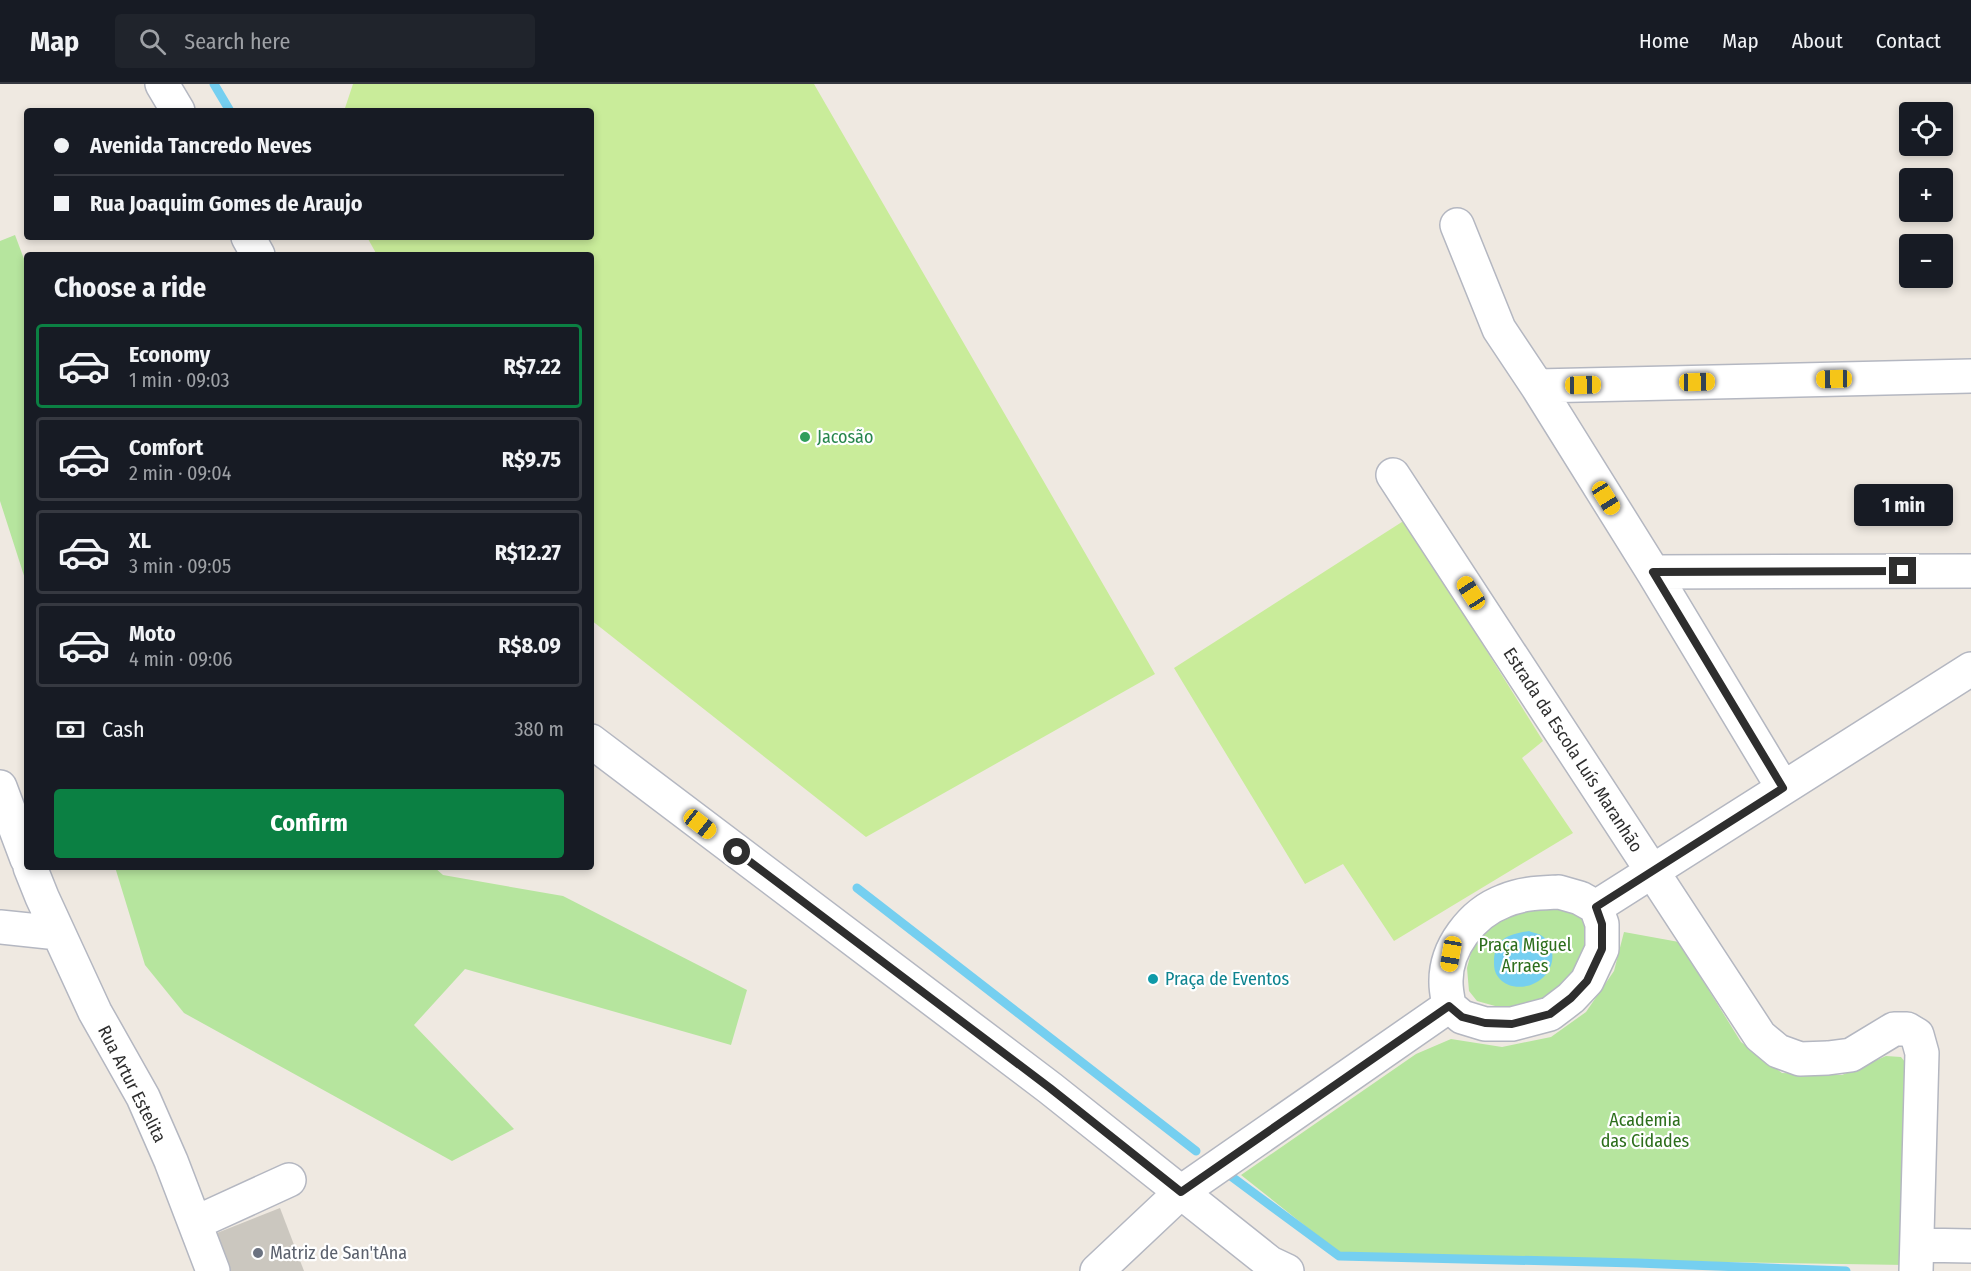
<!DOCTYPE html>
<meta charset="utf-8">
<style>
:root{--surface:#171b24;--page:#20242c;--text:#f1f3f6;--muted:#9ea1a6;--line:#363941;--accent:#0b8043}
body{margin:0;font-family:"Fira Sans Condensed",sans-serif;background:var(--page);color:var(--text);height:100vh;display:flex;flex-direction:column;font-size:22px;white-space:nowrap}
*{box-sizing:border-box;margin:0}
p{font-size:20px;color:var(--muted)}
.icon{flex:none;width:33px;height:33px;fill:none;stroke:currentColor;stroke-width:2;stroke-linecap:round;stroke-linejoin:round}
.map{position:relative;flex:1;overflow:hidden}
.panel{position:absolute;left:24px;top:168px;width:570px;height:618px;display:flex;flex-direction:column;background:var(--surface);border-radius:6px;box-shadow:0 3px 9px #0003}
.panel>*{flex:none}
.banner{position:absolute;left:24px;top:24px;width:570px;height:132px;border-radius:6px;box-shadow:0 3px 9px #0003;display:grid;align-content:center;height:132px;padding:0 30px;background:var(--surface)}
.fabs{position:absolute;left:1899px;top:18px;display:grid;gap:12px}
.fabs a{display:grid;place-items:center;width:54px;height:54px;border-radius:6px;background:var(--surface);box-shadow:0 3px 9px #0003;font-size:30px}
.end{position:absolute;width:27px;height:27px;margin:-14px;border:8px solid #2e2e2e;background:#fff;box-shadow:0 0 0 3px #fff}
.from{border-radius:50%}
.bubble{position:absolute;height:42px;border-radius:6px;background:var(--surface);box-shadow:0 3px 9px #0003;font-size:20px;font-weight:700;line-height:42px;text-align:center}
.car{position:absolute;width:18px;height:36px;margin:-18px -9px;border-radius:8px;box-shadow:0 0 4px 2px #0007;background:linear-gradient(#f5c518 24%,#345 0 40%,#f5c518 0 76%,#345 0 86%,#f5c518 0)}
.banner b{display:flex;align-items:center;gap:21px;height:57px;font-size:22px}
.banner b+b{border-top:2px solid var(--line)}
.banner i{width:15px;height:15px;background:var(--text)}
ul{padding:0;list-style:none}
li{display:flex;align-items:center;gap:18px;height:84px;margin:0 12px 9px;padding:0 18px;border:3px solid var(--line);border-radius:6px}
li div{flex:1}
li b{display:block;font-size:22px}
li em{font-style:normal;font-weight:700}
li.selected{border-color:var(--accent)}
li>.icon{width:54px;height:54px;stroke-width:1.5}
h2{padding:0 30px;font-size:27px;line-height:72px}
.pay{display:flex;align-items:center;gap:15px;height:66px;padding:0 30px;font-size:22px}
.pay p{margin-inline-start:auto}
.action{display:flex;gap:12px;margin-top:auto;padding:12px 30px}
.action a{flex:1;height:69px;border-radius:6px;background:var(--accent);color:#fff;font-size:24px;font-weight:700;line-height:69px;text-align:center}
header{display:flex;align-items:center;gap:36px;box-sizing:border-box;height:84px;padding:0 30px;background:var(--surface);border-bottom:2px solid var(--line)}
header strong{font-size:28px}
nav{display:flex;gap:33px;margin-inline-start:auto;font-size:21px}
.search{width:420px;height:54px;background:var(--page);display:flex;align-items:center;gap:15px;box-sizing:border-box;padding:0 21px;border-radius:6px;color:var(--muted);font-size:22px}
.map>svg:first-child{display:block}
.green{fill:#b6e59e}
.pitch{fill:#c9ec9a}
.water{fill:#75cff0}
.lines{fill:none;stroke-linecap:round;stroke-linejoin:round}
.stream{stroke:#75cff0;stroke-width:9}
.building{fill:#cbc7bf}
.minor-casing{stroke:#b4b7c1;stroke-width:36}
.minor{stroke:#fff;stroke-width:33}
.route{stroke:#2e2e2e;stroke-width:8}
.leisure-dot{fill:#2e9e5b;stroke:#fff;stroke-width:2}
.culture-dot{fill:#0f9aa8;stroke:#fff;stroke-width:2}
.worship-dot{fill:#6b7280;stroke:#fff;stroke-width:2}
.labels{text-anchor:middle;stroke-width:4.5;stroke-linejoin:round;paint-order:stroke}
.leisure-label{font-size:18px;fill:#27864d;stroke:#fff;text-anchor:start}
.street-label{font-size:18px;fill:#2e2e2e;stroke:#fff}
.park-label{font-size:18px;fill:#2c6e1b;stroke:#fff}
.culture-label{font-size:18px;fill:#0d838f;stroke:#fff;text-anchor:start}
.worship-label{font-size:18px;fill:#5b616d;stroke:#fff;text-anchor:start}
</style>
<header>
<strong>Map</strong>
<div class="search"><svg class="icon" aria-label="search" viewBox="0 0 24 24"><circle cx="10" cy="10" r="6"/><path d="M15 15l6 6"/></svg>Search here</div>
<nav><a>Home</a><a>Map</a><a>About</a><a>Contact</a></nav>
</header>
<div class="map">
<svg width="1971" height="1187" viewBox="0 0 1971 1187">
<rect width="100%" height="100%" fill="#efe9e1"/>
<path class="green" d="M 15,151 L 27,183 L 27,501 L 0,417 L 0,157 Z
M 115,783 L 434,783 L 443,791 L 563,812 L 747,906 L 731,961 L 465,885 L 414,941 L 514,1045 L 452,1077 L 184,929 L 145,881 Z
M 1559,822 L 1580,829 L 1587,845 L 1586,868 L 1573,895 L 1539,917 L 1506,925 L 1477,917 L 1469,907 L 1467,884 L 1473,861 L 1502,830 Z
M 1624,848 L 1679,858 L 1741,958 L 1782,989 L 1842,991 L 1886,972 L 1901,973 L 1914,989 L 1906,1181 L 1343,1172 L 1241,1091 L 1416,970 L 1451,955 L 1502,963 L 1551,953 L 1586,928 L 1614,887 Z"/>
<path class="pitch" d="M 353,0 L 814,0 L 1155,590 L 866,753 L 591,536 L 591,171 L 377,171 L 367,153 L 591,153 L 591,27 L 344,27 Z
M 1405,436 L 1543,657 L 1522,674 L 1573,749 L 1394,857 L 1343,780 L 1305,800 L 1174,584 Z"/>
<path class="water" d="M 1529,847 C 1533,849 1539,849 1542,852 C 1547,855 1551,861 1552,867 C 1557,898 1516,914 1499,894 C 1494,888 1494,883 1494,876 C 1495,854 1510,850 1529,847 Z"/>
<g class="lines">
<path class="stream" d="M 214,0 L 230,27
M 857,804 L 1196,1067
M 1232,1093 L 1339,1172 L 1637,1179 L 1846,1187"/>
</g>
<path class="building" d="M 280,1124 L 304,1187 L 225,1187 L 212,1151 Z"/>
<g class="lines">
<defs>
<path id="minor" d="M 162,0 L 178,27
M 1457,141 L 1499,245 L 1537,302 L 1653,488 L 1783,704
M 248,153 L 258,171
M 1537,302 L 1971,292
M 1393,391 L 1760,952 L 1778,967 L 1800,975 L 1828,974 L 1851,971 L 1894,945 L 1907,945 L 1917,951 L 1922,969 L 1916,1187
M 1653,488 L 1971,487
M 591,657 L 1050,1004 L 1270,1179 L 1287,1187
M 0,703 L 27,775
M 30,783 L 42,813 L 95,928 L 143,1013 L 171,1077 L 213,1187
M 1559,808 L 1580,814 L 1596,823 L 1602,840 L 1602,865 L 1587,897 L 1571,914 L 1550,930 L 1512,940 L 1485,940 L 1462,933 L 1449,922 C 1448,915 1446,907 1446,899 C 1445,864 1472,829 1504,817 C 1522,809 1540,809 1559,808 Z
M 1596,823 L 1971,585
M 0,843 L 58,849
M 195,1139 L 289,1096
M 1917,1161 L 1971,1162
M 1097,1187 L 1181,1108 L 1449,922"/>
</defs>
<use href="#minor" class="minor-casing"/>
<use href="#minor" class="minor"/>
</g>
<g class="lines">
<path class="route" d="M 737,768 L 1050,1004 L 1181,1108 L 1449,922 L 1462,933 L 1485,939 L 1512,940 L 1550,930 L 1571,914 L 1587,897 L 1602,865 L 1602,840 L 1596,823 L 1783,704 L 1653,488 L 1903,487"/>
</g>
<circle class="leisure-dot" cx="805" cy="353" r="6"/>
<circle class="culture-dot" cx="1153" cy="895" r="6"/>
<circle class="worship-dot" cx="258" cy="1169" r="6"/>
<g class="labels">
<g class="leisure-label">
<text x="817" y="359">Jacosão</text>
</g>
<g class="street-label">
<text transform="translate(1573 666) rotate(57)" y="6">Estrada da Escola Luís Maranhão</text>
<text transform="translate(132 1000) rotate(63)" y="6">Rua Artur Estelita</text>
</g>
<g class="park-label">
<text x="1525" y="867">Praça Miguel<tspan x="1525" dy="21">Arraes</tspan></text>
<text x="1645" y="1042">Academia<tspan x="1645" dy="21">das Cidades</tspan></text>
</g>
<g class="culture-label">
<text x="1165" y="901">Praça de Eventos</text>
</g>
<g class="worship-label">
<text x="270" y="1175">Matriz de San'tAna</text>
</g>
</g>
</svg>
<div class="fabs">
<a><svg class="icon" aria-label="locate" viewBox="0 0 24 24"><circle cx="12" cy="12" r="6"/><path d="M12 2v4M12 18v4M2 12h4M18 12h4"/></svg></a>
<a>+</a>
<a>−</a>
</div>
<i class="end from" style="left:737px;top:768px"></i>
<i class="end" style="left:1903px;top:487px"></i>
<div class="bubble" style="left:1854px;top:400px;width:99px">1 min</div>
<i class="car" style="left:1834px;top:295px;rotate:269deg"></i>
<i class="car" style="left:1697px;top:298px;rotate:89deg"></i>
<i class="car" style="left:1583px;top:301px;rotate:89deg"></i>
<i class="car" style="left:1606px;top:414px;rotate:148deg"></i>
<i class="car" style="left:1471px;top:509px;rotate:327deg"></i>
<i class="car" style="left:700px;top:740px;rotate:128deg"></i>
<i class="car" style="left:1451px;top:870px;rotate:190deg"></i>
<div class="banner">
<b><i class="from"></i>Avenida Tancredo Neves</b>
<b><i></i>Rua Joaquim Gomes de Araujo</b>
</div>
<section class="panel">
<h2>Choose a ride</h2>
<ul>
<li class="selected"><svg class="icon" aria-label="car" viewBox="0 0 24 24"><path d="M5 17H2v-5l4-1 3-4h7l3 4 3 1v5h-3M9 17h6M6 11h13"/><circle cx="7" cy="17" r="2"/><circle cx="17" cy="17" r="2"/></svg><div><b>Economy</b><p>1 min · 09:03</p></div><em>R$7.22</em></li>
<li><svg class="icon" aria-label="car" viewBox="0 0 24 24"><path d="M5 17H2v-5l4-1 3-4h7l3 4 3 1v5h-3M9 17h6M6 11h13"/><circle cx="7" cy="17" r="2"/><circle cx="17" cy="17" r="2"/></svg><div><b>Comfort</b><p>2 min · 09:04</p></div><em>R$9.75</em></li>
<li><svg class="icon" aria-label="car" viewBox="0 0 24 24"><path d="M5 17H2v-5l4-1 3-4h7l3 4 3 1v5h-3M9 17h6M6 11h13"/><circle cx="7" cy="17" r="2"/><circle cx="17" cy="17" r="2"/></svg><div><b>XL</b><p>3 min · 09:05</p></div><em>R$12.27</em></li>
<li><svg class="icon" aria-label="car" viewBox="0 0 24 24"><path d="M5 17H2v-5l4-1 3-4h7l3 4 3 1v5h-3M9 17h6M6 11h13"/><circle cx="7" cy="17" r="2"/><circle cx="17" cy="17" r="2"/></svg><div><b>Moto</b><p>4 min · 09:06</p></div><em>R$8.09</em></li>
</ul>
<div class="pay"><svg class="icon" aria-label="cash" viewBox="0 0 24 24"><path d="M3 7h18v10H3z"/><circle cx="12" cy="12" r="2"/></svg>Cash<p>380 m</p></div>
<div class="action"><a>Confirm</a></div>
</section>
</div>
